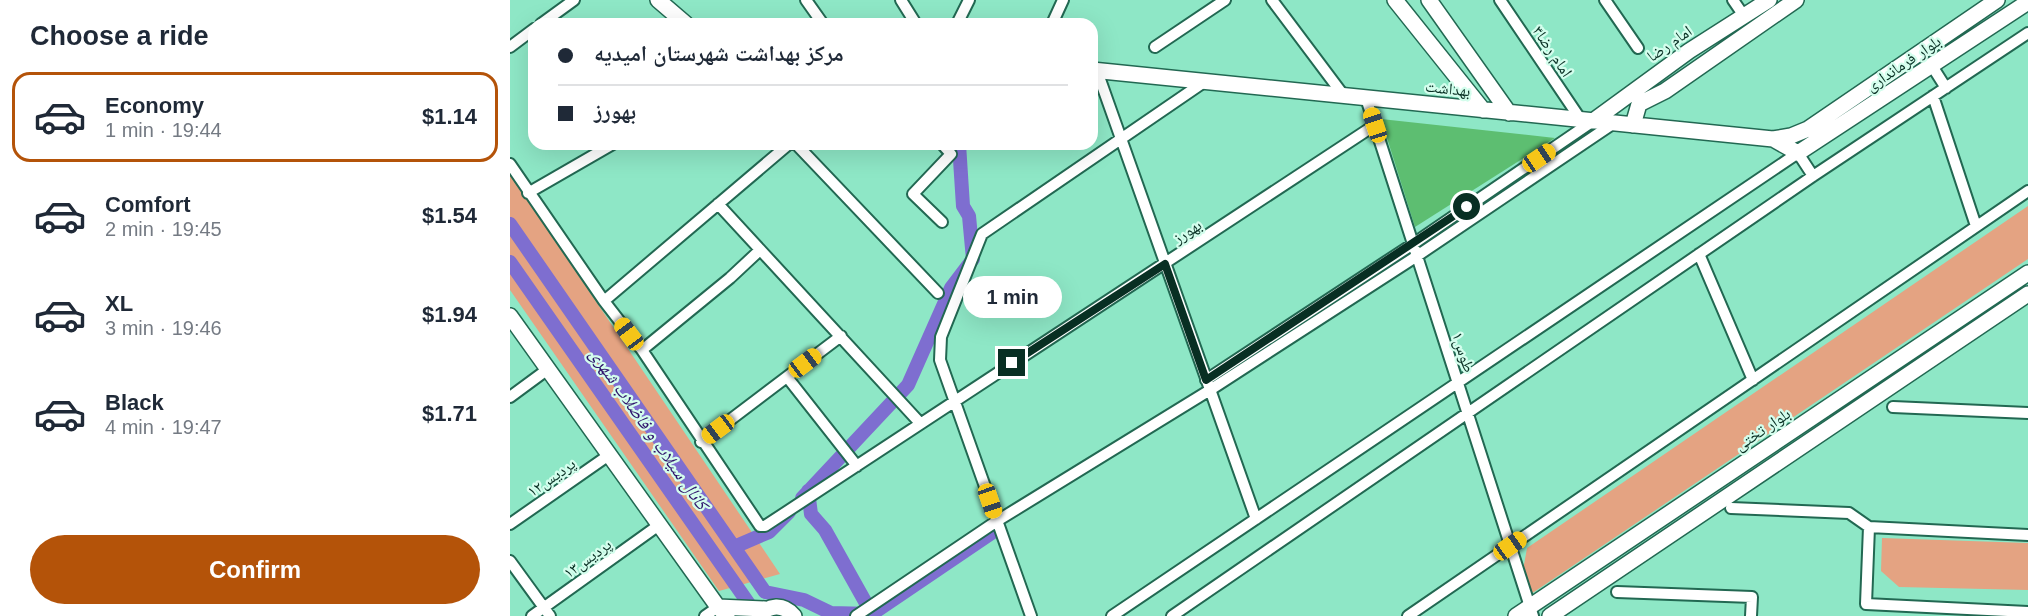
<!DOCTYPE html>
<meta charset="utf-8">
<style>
:root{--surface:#fff;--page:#f6f6f7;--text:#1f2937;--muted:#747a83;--line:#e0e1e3;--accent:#b45309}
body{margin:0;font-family:Arial,"Noto Naskh Arabic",sans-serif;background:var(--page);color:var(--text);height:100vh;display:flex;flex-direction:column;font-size:22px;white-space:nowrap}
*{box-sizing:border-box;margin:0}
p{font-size:20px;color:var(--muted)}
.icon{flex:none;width:33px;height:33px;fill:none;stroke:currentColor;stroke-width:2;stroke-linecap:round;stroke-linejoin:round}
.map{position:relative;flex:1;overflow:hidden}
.sheet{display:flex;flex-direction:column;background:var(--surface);width:510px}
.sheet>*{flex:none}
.guide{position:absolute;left:18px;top:18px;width:570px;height:132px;border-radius:18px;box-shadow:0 6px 24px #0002;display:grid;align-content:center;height:132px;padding:0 30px;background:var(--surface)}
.end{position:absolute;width:27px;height:27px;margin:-14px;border:8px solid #082f23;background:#fff;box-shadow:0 0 0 3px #fff}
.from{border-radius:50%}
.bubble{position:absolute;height:42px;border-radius:21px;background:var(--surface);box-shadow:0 6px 24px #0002;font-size:20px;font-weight:700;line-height:42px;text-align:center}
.car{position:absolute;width:18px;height:36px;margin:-18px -9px;border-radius:8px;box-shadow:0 0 4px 2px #0007;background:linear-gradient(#f5c518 24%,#345 0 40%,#f5c518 0 76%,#345 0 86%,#f5c518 0)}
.guide b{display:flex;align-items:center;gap:21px;height:57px;font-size:22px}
.guide b+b{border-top:2px solid var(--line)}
.guide i{width:15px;height:15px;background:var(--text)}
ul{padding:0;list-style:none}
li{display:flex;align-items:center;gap:18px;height:90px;margin:0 12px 9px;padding:0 18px;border:3px solid transparent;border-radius:18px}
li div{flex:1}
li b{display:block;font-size:22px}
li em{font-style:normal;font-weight:700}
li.on{border-color:var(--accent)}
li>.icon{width:54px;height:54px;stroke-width:1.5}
h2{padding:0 30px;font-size:27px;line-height:72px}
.action{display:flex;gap:12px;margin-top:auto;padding:12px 30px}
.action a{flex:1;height:69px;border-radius:36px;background:var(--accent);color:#fff;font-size:24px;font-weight:700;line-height:69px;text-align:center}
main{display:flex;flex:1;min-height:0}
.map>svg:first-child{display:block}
.green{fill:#e4a382}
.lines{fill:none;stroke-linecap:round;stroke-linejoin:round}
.canal{stroke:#7e6ed0;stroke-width:14}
.building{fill:#5dbe71}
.street-casing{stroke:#226852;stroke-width:14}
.secondary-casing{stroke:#226852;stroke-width:18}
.street{stroke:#fff;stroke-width:10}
.secondary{stroke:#fff;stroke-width:15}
.route{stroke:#082f23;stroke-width:8}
.labels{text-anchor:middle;stroke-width:4.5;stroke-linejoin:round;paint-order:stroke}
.street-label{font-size:16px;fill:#082f23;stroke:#d4feed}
.water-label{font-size:18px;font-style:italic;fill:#2e136b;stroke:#d4feed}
</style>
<main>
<section class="sheet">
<h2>Choose a ride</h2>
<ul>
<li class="on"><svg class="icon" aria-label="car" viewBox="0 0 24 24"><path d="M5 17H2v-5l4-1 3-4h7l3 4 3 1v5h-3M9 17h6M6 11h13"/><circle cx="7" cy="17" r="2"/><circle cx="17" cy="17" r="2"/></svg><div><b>Economy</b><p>1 min · 19:44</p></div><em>$1.14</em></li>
<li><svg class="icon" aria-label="car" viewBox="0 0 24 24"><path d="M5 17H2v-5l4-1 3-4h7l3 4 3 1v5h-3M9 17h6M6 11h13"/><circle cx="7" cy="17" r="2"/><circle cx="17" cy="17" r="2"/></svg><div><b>Comfort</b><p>2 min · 19:45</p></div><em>$1.54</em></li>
<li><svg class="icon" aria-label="car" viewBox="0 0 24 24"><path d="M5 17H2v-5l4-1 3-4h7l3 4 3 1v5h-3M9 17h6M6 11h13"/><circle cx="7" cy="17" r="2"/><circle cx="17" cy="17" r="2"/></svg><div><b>XL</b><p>3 min · 19:46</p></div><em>$1.94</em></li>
<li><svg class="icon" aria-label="car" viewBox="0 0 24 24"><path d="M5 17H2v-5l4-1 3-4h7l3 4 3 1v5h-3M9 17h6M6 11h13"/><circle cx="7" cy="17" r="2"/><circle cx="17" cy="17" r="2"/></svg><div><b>Black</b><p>4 min · 19:47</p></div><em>$1.71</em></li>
</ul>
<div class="action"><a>Confirm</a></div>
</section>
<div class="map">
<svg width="1518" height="616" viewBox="0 0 1518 616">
<rect width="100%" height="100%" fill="#8ee7c6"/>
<path class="green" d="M 0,174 L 270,574 L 209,591 L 0,290 Z
M 1518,206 L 1518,259 L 1018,596 L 1012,576 L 1017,548 Z
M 1372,538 L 1518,543 L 1518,590 L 1389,587 L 1371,571 Z"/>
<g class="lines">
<path class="canal" d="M 0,224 L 255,592 L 294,600 L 321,613 L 362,614 L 315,530 L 301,514 L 298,491
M 0,262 L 246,614
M 292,498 L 398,385 L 441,288 L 463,259 L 459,216 L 453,206 L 449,144
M 224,547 L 259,532 L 279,512
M 359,616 L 483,532"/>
</g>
<path class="building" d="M 871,119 L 1045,138 L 905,227 Z"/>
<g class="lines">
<defs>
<path id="street" d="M 296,0 L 313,24
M 391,0 L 406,24
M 762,0 L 834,96
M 990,0 L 1071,120
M 1095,0 L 1128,48
M 1223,0 L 1234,16
M 31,24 L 64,0
M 447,24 L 459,0
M 542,24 L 553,0
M 0,47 L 24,29
M 645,47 L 715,0
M 1422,66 L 1436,88
M 587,71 L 746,519
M 1423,96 L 1466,226
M 856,98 L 1023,616
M 286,144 L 428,293
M 0,164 L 94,301 L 132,350 L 250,526 L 255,526 L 865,125
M 18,193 L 103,144
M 208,204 L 410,423
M 432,222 L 403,194 L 441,154 L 432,144
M 1189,254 L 1243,380
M 94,301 L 279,144
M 132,350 L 220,278 L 250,250
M 277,377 L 347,466
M 696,380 L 903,244 L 1083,121
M 0,397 L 38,369
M 1383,407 L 1518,413
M 191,442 L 331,336
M 1221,508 L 1339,513 L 1359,527 L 1518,535
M 0,524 L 99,455
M 1359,527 L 1356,604 L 1518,612
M 0,561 L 40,616
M 1107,592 L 1242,597 L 1241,616
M 22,616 L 149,525
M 195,616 L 208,607
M 346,616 L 487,521 L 700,390 L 907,256 L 1104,123
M 521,616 L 430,360 L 431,337 L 472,234 L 694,82
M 602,616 L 1288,153 L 1303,176
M 662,616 L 1303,176 L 1518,33
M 898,616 L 1518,191"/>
<path id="secondary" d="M 148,0 L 176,24
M 885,0 L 973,110
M 919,0 L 999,113
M 582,70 L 1263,139 L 1288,153 L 1518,2
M 1083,121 L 1179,51 L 1259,0
M 1123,125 L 1129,104 L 1155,91 L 1286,0
M 1263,139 L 1281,136 L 1298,129 L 1487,0
M 0,316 L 208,607
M 217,616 L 208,607 L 255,609
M 248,616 C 259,605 273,603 284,616
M 1006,616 L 1518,273
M 1040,616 L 1518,294"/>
</defs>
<use href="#street" class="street-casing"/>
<use href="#secondary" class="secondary-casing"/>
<use href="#street" class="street"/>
<use href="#secondary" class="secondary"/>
</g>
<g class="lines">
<path class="route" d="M 502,363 L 655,264 L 696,380 L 957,207"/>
</g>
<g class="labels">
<g class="street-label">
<text transform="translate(1159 43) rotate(-35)" y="6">امام رضا</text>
<text transform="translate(1043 51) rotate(56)" y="6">امام رضا۳</text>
<text transform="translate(1393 63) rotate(-34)" y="6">بلوار فرمانداری</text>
<text transform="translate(938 88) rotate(6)" y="6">بهداشت</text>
<text transform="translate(677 231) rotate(-33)" y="6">بهورز</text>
<text transform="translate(954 352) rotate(72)" y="6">طوس۱</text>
<text transform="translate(1252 429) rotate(-34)" y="6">بلوار تختی</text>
<text transform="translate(41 477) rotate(-35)" y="6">پردیس۱۲</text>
<text transform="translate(77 558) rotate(-36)" y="6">پردیس۱۳</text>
</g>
<g class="water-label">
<text transform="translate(139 429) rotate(55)" y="6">کانال سیلاب و فاضلاب شهری</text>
</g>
</g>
</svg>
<i class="end from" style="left:957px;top:207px"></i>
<i class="end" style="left:502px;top:363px"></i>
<div class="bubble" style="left:453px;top:276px;width:99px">1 min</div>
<i class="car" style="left:865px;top:125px;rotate:342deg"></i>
<i class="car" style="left:1029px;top:158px;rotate:56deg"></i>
<i class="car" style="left:119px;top:334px;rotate:323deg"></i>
<i class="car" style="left:295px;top:363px;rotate:53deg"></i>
<i class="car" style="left:208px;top:429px;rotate:233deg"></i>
<i class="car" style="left:480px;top:501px;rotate:161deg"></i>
<i class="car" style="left:1000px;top:546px;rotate:55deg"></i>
<div class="guide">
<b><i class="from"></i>مرکز بهداشت شهرستان امیدیه</b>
<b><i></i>بهورز</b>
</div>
</div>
</main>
